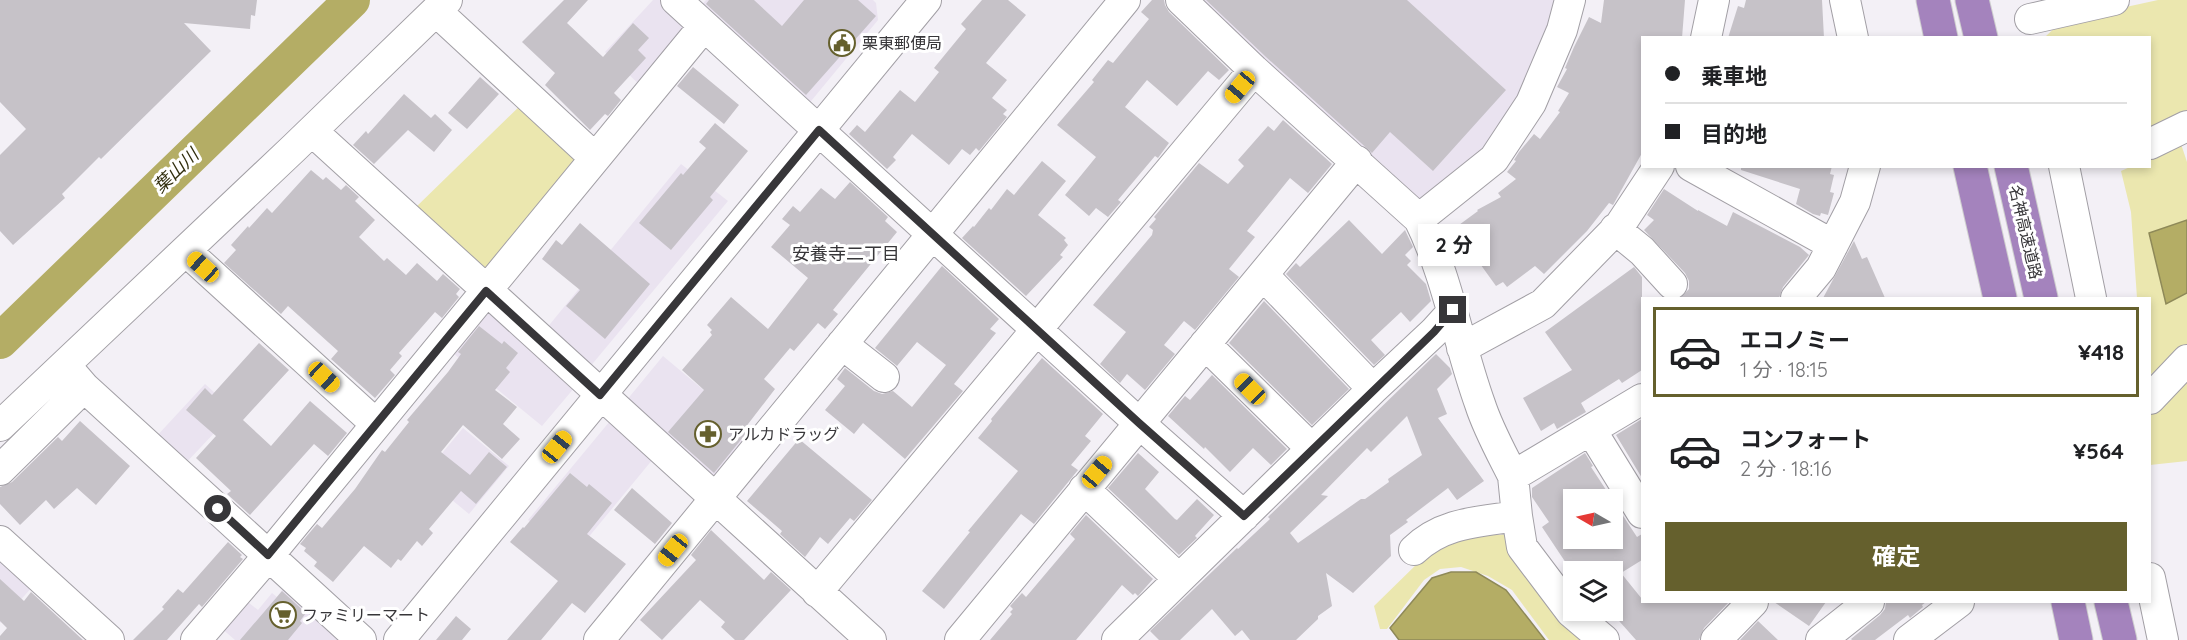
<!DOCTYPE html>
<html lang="ja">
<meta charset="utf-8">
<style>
:root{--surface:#fff;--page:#f2f2f2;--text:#202124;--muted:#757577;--line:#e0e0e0;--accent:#65602d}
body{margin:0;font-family:Quicksand,"Noto Sans JP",sans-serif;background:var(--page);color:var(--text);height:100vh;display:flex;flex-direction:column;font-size:22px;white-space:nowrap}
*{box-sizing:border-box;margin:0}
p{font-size:20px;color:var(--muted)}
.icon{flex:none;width:33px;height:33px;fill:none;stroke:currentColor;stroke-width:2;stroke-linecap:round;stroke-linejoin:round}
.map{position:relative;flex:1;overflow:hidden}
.side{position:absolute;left:1641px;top:297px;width:510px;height:306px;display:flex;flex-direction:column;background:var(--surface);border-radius:0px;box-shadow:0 3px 9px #0003}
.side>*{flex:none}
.top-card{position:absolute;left:1641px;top:36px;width:510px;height:132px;border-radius:0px;box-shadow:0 3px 9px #0003;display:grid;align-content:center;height:132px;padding:0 24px;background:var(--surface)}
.needle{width:39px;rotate:279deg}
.tools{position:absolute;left:1563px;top:489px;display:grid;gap:12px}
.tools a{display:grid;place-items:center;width:60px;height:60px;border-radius:0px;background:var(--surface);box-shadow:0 3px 9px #0003;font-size:30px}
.end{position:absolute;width:27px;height:27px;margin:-14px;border:8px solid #373639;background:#fff;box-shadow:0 0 0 3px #fff}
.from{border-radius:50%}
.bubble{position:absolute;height:42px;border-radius:0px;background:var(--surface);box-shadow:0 3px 9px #0003;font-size:20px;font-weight:700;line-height:42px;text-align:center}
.car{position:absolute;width:18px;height:36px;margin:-18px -9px;border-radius:8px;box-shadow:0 0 4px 2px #0007;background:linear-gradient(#f5c518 24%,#345 0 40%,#f5c518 0 76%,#345 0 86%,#f5c518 0)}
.top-card b{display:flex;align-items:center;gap:21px;height:57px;font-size:22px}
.top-card b+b{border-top:2px solid var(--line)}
.top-card i{width:15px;height:15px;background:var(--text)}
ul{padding:10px 0 0;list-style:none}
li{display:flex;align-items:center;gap:18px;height:90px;margin:0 12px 9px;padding:0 12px;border:3px solid transparent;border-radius:0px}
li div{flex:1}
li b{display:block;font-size:22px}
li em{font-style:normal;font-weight:700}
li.on{border-color:var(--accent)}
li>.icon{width:54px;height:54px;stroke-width:1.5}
.action{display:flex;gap:12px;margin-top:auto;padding:12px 24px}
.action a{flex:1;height:69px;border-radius:0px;background:var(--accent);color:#fff;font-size:24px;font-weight:700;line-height:69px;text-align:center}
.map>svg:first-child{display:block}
.built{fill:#eae3f0}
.green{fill:#ebe7af}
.water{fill:#b4ad65;stroke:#8e8958;stroke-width:1.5}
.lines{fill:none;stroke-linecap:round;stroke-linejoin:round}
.river{stroke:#b4ad65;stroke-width:36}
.building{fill:#c6c2c8;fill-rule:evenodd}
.minor-casing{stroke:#a29fa5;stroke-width:32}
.highway-casing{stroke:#cfcfcf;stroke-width:35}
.minor{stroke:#fff;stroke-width:30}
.highway{stroke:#a483bd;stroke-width:33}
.route{stroke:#373639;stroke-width:8}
.labels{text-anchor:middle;stroke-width:6;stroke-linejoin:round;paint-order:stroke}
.poi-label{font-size:16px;fill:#373639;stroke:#fff;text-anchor:start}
.street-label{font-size:16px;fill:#373639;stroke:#fff}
.water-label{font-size:18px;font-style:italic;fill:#312e0e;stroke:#fff}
.neighbourhood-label{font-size:18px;fill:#373639;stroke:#fff}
</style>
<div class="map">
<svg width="2187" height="640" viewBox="0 0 2187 640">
<rect width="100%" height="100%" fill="#f3f0f6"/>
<path class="built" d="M 653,0 L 662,0 L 682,17 L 685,34 L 643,88 L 605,52 Z
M 706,0 L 873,0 L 876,3 L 878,20 L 807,106 L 698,9 Z
M 1191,0 L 1564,0 L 1554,37 L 1493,144 L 1428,200 L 1414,200 Z
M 681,164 L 728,201 L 589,368 L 546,329 Z
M 478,314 L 493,314 L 575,387 L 542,426 L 448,349 Z
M 663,356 L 756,434 L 723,475 L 708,475 L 626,401 Z
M 205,384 L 235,411 L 183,466 L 154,439 Z
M 610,421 L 653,459 L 573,556 L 528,520 Z
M 463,428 L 509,466 L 469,514 L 423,476 Z
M 0,554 L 34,585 L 0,623 Z
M 286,585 L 347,640 L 235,640 L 220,627 L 243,598 L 258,610 L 272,593 L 277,597 Z"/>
<path class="green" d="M 2158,0 L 2187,0 L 2187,118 L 2150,137 L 2150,38 L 2046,38 L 2046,36 L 2062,21 Z
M 525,101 L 577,148 L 578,164 L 494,267 L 480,268 L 414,209 Z
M 2180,141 L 2187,162 L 2187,220 L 2149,234 L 2166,304 L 2187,293 L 2187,344 L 2150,375 L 2150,298 L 2137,298 L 2131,212 L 2121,171 L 2130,167 L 2150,166 L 2150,157 Z
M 2187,376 L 2187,461 L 2150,465 L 2151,415 L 2173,395 Z
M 1512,534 L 1589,640 L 1549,640 L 1512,590 L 1488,576 L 1461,567 L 1440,569 L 1424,580 L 1387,629 L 1380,629 L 1374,606 L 1420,561 L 1460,537 Z"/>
<path class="water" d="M 2187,220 L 2187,293 L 2166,304 L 2149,233 Z
M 1451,572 L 1476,572 L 1506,590 L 1545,640 L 1399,640 L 1390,628 L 1432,578 Z"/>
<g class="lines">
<path class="river" d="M 0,341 L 352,0"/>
</g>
<path class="building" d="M 0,0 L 257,0 L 255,16 L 251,15 L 250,29 L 184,23 L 211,51 L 101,159 L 99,157 L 62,194 L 65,198 L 13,245 L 0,231 L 0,155 L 26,129 L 0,102 Z
M 564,0 L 588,0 L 567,23 L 603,57 L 633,23 L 649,38 L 638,50 L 646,58 L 614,93 L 621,100 L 608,116 L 605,114 L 590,130 L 545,85 L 555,73 L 522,42 Z
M 709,0 L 754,0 L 782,26 L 804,0 L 858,0 L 876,16 L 806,95 L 706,4 Z
M 982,0 L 1008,0 L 1026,15 L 986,63 L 1007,80 L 992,98 L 1007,110 L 1003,114 L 1007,117 L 979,151 L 976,148 L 970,155 L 962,149 L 949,165 L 912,134 L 893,157 L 896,160 L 887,169 L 849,134 L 857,125 L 865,132 L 900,90 L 915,102 L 939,72 L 934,68 L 966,29 L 961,24 Z
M 1152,0 L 1164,0 L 1165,5 L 1169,12 L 1229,70 L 1219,80 L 1208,71 L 1177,106 L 1147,80 L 1125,107 L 1169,143 L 1158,158 L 1155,156 L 1118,200 L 1121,202 L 1108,217 L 1096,208 L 1089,216 L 1065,195 L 1096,157 L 1057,125 L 1094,82 L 1092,80 L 1108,60 L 1113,63 L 1149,19 L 1141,12 Z
M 1206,0 L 1407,0 L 1506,90 L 1433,171 L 1390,132 L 1372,153 L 1266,57 Z
M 1604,0 L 1685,0 L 1682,38 L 1642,38 L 1642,153 L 1613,205 L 1609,203 L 1587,231 L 1544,274 L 1535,266 L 1507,287 L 1503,282 L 1496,286 L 1473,254 L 1467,258 L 1448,233 L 1478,211 L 1477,210 L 1501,197 L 1498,193 L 1516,179 L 1507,172 L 1516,161 L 1514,160 L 1519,152 L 1534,134 L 1540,139 L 1560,112 L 1558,111 L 1569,93 L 1557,87 L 1567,69 L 1565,68 L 1574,47 L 1589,17 L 1601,23 Z
M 1746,0 L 1822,0 L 1824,38 L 1728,38 L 1738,6 L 1744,8 Z
M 693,67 L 739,105 L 724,124 L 677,86 Z
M 480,77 L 499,94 L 467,129 L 448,113 Z
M 404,94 L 431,118 L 435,114 L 452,130 L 434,152 L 408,130 L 374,164 L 353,145 L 366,131 L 368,134 Z
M 1283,120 L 1332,164 L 1308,193 L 1290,178 L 1247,231 L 1255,237 L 1229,269 L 1239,277 L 1195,330 L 1184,321 L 1164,345 L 1175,354 L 1145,390 L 1127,374 L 1120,383 L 1100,364 L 1126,332 L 1093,305 L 1152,235 L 1153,230 L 1149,227 L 1156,219 L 1154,217 L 1199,163 L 1228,184 L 1244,166 L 1238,160 L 1268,126 L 1274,131 Z
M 715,123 L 748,151 L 710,197 L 713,200 L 671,250 L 639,223 L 681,173 L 683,175 L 706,148 L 699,142 Z
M 1042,161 L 1066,181 L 1038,215 L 1066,238 L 1064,240 L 1068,245 L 1060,255 L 1063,257 L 1026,296 L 962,238 L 973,226 L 974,227 L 989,208 L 991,210 L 1007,189 L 1014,195 Z
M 1741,166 L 1832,166 L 1830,174 L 1834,175 L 1830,192 L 1834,193 L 1828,215 L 1821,213 L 1820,216 L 1813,214 L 1796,204 L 1800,189 L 1741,170 Z
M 311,170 L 323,180 L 326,177 L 341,190 L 346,185 L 359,197 L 355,201 L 375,220 L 359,237 L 384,261 L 387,258 L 406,275 L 417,263 L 437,281 L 443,274 L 460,289 L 456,294 L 459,297 L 442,318 L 435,312 L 399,353 L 402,356 L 390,370 L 395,375 L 375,398 L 331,359 L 338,351 L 288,306 L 281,314 L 224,263 L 236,250 L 231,245 L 248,226 L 249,228 L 267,208 L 272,213 Z
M 850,182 L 888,217 L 885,221 L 897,232 L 833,310 L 838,314 L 825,329 L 818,323 L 794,351 L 790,348 L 764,379 L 775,389 L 745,428 L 748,431 L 714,473 L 668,432 L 704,390 L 682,370 L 712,335 L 710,332 L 712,330 L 707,325 L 731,297 L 768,329 L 808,278 L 771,247 L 790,225 L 782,219 L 793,206 L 800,212 L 821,188 L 835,199 Z
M 1664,189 L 1698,211 L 1698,210 L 1727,226 L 1733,212 L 1800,247 L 1809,255 L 1783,287 L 1779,298 L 1680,298 L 1689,289 L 1689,281 L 1685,273 L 1644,230 L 1654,220 L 1647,215 Z
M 1349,220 L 1382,254 L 1405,230 L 1413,247 L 1405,255 L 1411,261 L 1407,265 L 1426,284 L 1431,301 L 1410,322 L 1401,312 L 1371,340 L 1385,355 L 1374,365 L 1286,274 L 1296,263 L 1300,267 Z
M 580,223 L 650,284 L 605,339 L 566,306 L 580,290 L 542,259 L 556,240 L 562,245 Z
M 1854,241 L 1862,259 L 1867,257 L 1885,298 L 1823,298 Z
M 942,266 L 999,319 L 990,329 L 996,333 L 954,384 L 963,391 L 905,459 L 863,423 L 854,434 L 825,410 L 845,386 L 837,379 L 845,368 L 874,391 L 882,394 L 893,391 L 912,407 L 946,365 L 917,342 L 897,366 L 875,348 Z
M 1634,267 L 1642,277 L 1642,370 L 1622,383 L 1619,379 L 1581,403 L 1586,412 L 1557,429 L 1554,423 L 1541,431 L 1523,398 L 1572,370 L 1545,332 Z
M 1264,301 L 1349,389 L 1312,425 L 1229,343 Z
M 479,326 L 502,344 L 504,341 L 518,353 L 506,368 L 510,372 L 495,390 L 517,407 L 503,424 L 520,439 L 502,459 L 463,425 L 441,452 L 470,475 L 489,452 L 507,467 L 476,504 L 461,491 L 429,529 L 433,533 L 422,546 L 417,541 L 401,561 L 398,559 L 391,568 L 364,546 L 333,582 L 314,566 L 317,562 L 304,551 L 306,548 L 300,544 L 317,524 L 322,528 L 355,489 L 382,450 L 385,452 L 409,422 L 407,420 L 448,372 L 461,354 L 458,352 Z
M 259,343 L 289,370 L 243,420 L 271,446 L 310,401 L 347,433 L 328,456 L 314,444 L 250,515 L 227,494 L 231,491 L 196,458 L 216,436 L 186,410 L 205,388 L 212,395 Z
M 1436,354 L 1450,368 L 1452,374 L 1437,389 L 1447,414 L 1438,418 L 1484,481 L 1457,500 L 1448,488 L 1406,520 L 1408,522 L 1390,535 L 1391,556 L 1353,593 L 1326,573 L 1332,606 L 1318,616 L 1318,619 L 1296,640 L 1250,640 L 1242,630 L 1235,636 L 1212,609 L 1180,640 L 1159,640 L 1150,631 L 1237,548 L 1238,549 L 1270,519 L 1268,517 ZM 1407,416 L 1422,455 L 1388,479 L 1389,482 L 1365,499 L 1361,499 L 1298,543 L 1290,533 L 1328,496 L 1321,495 L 1367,448 L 1371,452 Z
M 1042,358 L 1103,414 L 1085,436 L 1091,441 L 1071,465 L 1078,470 L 1034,524 L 1021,514 L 944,609 L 922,591 L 970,532 L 968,531 L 1018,471 L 978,438 L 992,421 L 991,419 Z
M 1212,375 L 1287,449 L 1271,465 L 1253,448 L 1230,472 L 1205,447 L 1204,449 L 1168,416 L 1185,396 L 1190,400 Z
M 1642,419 L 1642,478 L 1616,435 Z
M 80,421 L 130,466 L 96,505 L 77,488 L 54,509 L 46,500 L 20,525 L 0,504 L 0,487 L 12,482 L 58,437 L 62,441 Z
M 799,439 L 872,500 L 854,521 L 850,518 L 828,544 L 820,537 L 805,557 L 780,534 L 782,531 L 747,501 Z
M 1138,453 L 1159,472 L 1145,489 L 1175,519 L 1177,520 L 1197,499 L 1214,515 L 1195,536 L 1197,538 L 1179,555 L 1108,488 Z
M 1585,453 L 1593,466 L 1591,467 L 1637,537 L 1642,534 L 1642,560 L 1621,573 L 1642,599 L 1642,602 L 1729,602 L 1704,628 L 1699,640 L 1636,640 L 1612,613 L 1612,572 L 1579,572 L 1574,564 L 1574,575 L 1542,527 L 1549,522 L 1532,497 L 1532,488 ZM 1574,500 L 1612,500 L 1612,538 L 1574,538 Z
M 570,473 L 587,487 L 589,484 L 612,503 L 587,534 L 626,564 L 585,613 L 572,603 L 541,640 L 507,640 L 558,581 L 510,542 L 523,527 L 524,528 Z
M 632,488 L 672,523 L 655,544 L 614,510 Z
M 1086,515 L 1153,579 L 1138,596 L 1135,593 L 1133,595 L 1122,585 L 1076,640 L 990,640 L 1012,614 L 1010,612 L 1013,609 L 1010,606 L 1022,593 L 1026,597 L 1075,539 L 1070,534 Z
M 711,530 L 764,580 L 771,572 L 791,590 L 744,640 L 735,640 L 721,627 L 725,622 L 700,600 L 662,640 L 640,620 L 696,560 L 691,555 Z
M 228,542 L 242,555 L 240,557 L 243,559 L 202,607 L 199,604 L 167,640 L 133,640 L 164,609 L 162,607 L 178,589 L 183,593 Z
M 0,579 L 24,601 L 31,592 L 83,640 L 0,640 L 0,636 L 7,628 L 0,621 Z
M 282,591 L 306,613 L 300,621 L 302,623 L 288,640 L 240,640 Z
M 1774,602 L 1826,602 L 1809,626 Z
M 1886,602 L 1926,602 L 1922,605 L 1923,607 L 1910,618 L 1908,615 L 1875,640 L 1852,640 L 1851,639 L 1880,615 L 1885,609 Z
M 456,616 L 471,629 L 462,640 L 436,640 Z
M 1758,621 L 1778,640 L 1740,640 Z"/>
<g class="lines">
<defs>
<path id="minor" d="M 676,0 L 1139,423 L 1244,516
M 1181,0 L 1254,70 L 1419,219 C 1448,278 1458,343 1480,404 C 1488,429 1501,452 1513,476 L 1642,399
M 1845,0 L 1853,38
M 436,11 L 595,158
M 2030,19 L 2114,0
M 1706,38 L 1714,0
M 312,131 L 871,640
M 2150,144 L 2187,126
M 1691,166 L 1833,245
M 2064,166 L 2091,298
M 1419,219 L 1494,159 L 1531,103 L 1562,30 L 1570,0
M 1615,229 L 1642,251 L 1672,284
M 186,251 L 376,424
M 1263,275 L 1373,389
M 1796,298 L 1821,268 L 1855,202 L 1865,166
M 842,344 L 884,377
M 1205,344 L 1312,449
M 1462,348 L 1543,304 L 1620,225 L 1659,166
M 65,365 L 84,387 L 361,640
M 2150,399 L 2187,360
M 0,426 L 295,147 L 447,0
M 1591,430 L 1642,513
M 0,470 L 84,387
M 1513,476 L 1517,516 L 1522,547 L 1571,612 L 1604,640
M 1084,489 L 1179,579
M 0,541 L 109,640
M 1414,550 C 1443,522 1479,522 1517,516
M 2150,578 L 2163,640
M 817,592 L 1254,70
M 196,640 L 269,555 L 704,26
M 399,640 L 926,0
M 599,640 L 1125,0
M 960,640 L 1357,161
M 1117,640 L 1373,389 L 1434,332 L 1453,311
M 1716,640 L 1753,602
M 1821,640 L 1869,602
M 1909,640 L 1959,602"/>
<path id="highway" d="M 1933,0 L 1941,38
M 1972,0 L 1981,38
M 1970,166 L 2000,298
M 2011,166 L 2041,298
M 2068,602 L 2076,640
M 2111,602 L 2120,640"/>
</defs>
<use href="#minor" class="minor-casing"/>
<use href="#highway" class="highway-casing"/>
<use href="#minor" class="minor"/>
<use href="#highway" class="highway"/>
</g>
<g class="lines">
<path class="route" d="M 218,509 L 268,555 L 486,291 L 600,395 L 819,130 L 1139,423 L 1244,516 L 1434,332 L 1453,310"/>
</g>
<defs>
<symbol id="civic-ring" viewBox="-11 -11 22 22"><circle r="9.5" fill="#fff" stroke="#65602d" stroke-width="1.5"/><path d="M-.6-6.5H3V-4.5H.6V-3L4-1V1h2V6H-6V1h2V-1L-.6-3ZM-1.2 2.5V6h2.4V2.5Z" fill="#65602d"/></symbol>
<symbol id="pharmacy-ring" viewBox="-11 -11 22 22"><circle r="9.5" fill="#fff" stroke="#65602d" stroke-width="1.5"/><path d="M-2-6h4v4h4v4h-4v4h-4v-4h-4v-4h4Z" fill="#65602d"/></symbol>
<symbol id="supermarket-ring" viewBox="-11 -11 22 22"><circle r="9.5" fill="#fff" stroke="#65602d" stroke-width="1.5"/><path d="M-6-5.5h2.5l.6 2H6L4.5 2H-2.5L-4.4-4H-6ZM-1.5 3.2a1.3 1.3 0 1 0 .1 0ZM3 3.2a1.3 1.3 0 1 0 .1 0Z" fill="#65602d"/></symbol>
</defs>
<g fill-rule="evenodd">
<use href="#civic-ring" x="827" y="28" width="30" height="30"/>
<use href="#pharmacy-ring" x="693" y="419" width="30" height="30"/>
<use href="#supermarket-ring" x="268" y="600" width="30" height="30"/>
</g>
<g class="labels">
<g class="poi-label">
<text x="862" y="49">栗東郵便局</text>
<text x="728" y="440">アルカドラッグ</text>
<text x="302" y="621">ファミリーマート</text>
</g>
<g class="street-label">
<text transform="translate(2026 232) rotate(77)" y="6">名神高速道路</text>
</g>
<g class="water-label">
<text transform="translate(176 171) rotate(-44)" y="6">葉山川</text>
</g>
<g class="neighbourhood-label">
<text x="846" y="260">安養寺二丁目</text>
</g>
</g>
</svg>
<div class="tools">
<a><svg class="needle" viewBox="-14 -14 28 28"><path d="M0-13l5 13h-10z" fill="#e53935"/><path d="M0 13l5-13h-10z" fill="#757577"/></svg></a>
<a><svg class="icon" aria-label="layers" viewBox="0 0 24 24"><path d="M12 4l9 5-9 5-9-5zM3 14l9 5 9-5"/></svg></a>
</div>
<i class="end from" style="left:218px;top:509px"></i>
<i class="end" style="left:1453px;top:310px"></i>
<div class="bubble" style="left:1418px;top:224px;width:72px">2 分</div>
<i class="car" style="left:1240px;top:87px;rotate:220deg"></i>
<i class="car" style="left:203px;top:267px;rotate:312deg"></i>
<i class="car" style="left:324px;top:377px;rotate:133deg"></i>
<i class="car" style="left:1250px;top:389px;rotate:315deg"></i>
<i class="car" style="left:557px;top:447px;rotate:39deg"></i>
<i class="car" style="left:1097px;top:472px;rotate:40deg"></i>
<i class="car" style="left:673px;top:550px;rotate:219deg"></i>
<div class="top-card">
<b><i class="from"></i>乗車地</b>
<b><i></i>目的地</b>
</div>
<section class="side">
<ul>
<li class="on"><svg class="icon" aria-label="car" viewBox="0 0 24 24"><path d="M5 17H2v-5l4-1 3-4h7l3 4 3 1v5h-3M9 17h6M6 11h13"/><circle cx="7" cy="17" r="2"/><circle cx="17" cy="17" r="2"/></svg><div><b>エコノミー</b><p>1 分 · 18:15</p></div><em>¥418</em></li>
<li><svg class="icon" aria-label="car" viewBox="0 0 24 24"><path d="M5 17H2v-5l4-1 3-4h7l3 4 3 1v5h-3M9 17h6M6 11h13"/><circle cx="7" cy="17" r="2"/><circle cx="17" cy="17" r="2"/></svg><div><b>コンフォート</b><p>2 分 · 18:16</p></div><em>¥564</em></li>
</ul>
<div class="action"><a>確定</a></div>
</section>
</div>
